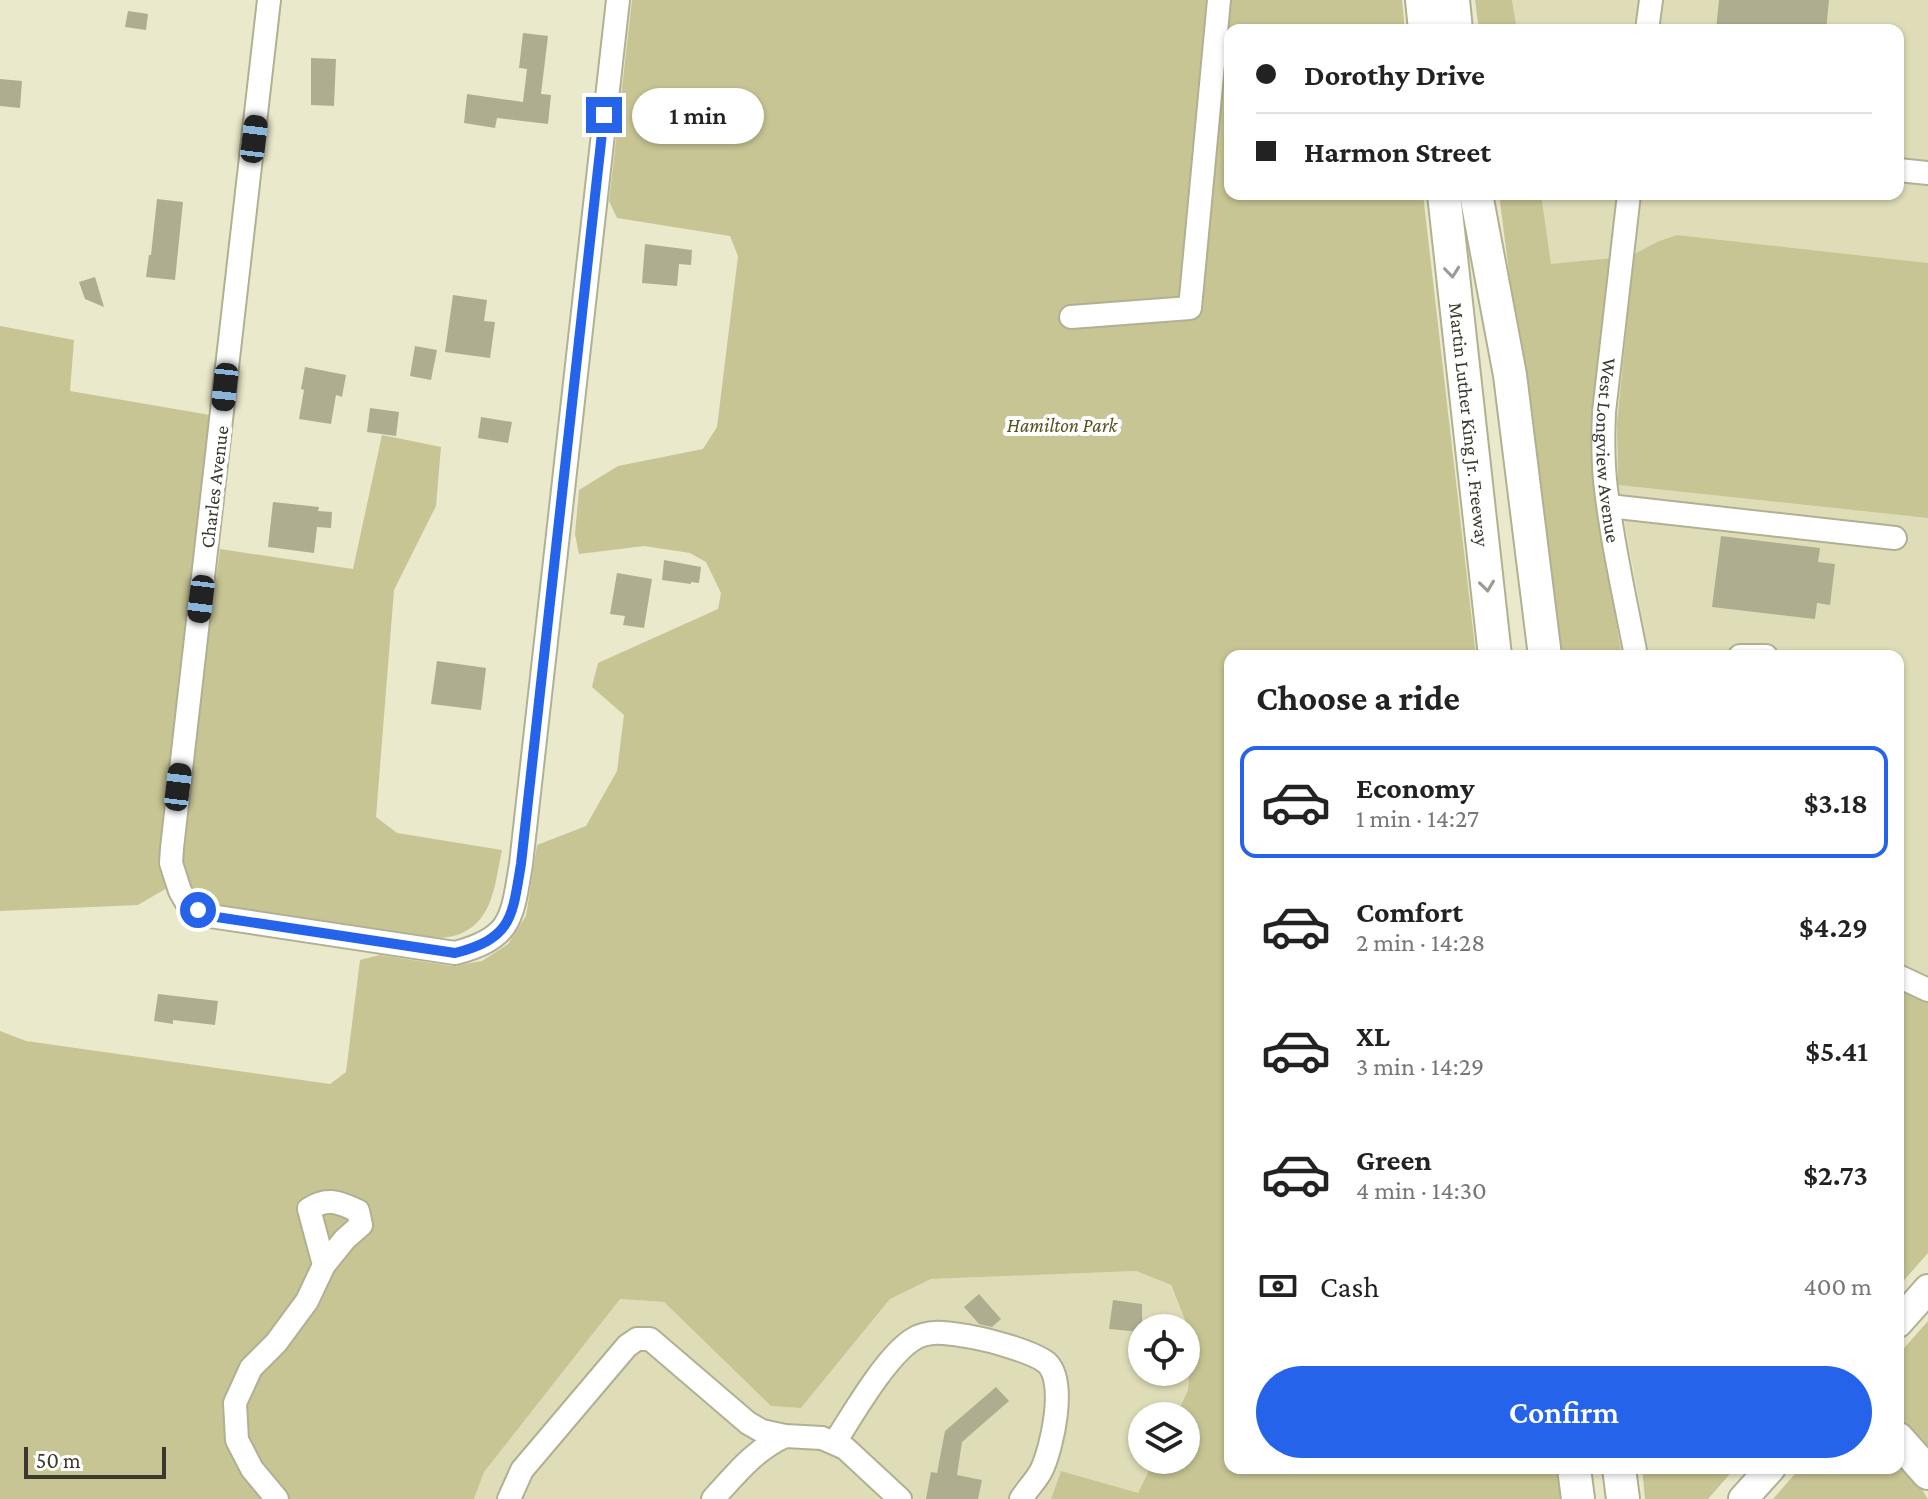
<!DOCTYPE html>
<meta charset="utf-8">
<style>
:root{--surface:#fff;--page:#f6f6f6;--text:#222;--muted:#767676;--line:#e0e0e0;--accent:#2563eb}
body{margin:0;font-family:"Crimson Pro",serif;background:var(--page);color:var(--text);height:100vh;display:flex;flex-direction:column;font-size:30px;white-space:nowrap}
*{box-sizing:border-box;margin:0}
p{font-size:26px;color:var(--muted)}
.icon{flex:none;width:44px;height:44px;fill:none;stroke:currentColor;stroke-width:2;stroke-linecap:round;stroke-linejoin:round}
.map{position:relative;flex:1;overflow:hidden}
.sheet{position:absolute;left:1224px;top:650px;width:680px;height:824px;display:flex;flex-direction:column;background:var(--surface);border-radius:16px;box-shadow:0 2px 6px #0004}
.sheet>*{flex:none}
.hud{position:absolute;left:1224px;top:24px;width:680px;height:176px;border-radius:16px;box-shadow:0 2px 6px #0004;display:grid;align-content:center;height:176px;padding:0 32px;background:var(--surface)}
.controls{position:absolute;left:1128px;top:1314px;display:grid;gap:16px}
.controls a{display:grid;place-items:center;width:72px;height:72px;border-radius:50%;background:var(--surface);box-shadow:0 2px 6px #0004;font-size:40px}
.scale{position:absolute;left:24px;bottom:20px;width:142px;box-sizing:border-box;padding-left:8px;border:4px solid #39392d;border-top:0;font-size:22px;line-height:28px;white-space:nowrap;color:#39392d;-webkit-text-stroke:6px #fff;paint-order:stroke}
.end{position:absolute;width:36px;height:36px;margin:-18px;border:10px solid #2563eb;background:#fff;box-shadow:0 0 0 4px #fff}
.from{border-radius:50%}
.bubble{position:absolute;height:56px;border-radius:28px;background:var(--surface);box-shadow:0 2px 6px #0004;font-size:26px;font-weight:600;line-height:56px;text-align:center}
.car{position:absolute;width:24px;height:48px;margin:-24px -12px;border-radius:10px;box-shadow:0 0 6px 2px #0007;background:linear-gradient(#222 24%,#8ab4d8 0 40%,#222 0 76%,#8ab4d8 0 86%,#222 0)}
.hud b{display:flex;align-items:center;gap:28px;height:76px;font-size:30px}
.hud b+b{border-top:2px solid var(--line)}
.hud i{width:20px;height:20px;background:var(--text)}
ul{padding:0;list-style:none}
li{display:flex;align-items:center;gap:24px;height:112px;margin:0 16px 12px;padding:0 16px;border:4px solid transparent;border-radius:16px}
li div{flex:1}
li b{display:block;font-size:30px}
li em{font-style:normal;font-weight:600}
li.selected{border-color:var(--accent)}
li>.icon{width:72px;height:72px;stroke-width:1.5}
h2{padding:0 32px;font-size:36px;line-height:96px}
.pay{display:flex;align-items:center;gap:20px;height:88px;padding:0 32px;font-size:30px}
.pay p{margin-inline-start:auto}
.cta{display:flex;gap:16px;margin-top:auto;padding:16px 32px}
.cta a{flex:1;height:92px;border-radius:48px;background:var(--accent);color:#fff;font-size:32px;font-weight:600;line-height:92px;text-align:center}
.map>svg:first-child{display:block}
.built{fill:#dfddb7;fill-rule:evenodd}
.green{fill:#c7c594}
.building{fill:#aead90}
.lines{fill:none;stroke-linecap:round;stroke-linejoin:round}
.minor-casing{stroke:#b1b093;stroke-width:26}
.major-casing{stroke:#b1b093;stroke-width:32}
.highway-casing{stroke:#b1b093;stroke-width:36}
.minor{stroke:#fff;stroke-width:22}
.major{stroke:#fff;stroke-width:28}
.highway{stroke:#fff;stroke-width:32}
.oneway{stroke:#9c9c96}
.route{stroke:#2563eb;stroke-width:10}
.labels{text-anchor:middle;stroke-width:8;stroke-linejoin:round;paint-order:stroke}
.park-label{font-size:20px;font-style:italic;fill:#54511e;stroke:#fff}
.street-label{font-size:20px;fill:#39392d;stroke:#fff}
</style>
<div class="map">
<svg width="1928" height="1499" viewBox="0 0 1928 1499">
<rect width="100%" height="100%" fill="#eae9cb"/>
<path class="built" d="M 1512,0 L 1928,0 L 1928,263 L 1677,235 L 1659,241 L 1634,254 L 1551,265 L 1541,194 L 1898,194 L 1898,30 L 1517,30 Z
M 1618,485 L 1928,518 L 1928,977 L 1898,962 L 1898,656 L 1649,656 Z
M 1136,1271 L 1170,1285 L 1192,1338 L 1188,1391 L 1176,1416 L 1142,1416 L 1142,1460 L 1154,1460 L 1138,1494 L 1061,1471 L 1051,1499 L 474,1499 L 484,1472 L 619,1299 L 664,1302 L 771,1406 L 801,1408 L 890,1299 L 931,1279 ZM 1142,1328 L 1186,1328 L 1186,1372 L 1142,1372 Z"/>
<path class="green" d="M 632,0 L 1402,0 L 1405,30 L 1230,30 L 1230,194 L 1423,194 L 1476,656 L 1230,656 L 1230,1468 L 1558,1468 L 1561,1499 L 1051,1499 L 1061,1471 L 1138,1493 L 1154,1460 L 1186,1460 L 1186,1416 L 1176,1416 L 1188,1390 L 1192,1338 L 1171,1285 L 1136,1271 L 931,1279 L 890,1299 L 801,1408 L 771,1406 L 664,1302 L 620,1299 L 484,1472 L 474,1499 L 0,1499 L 0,1031 L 26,1041 L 330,1084 L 346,1072 L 360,960 L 380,955 L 452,966 L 482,961 L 508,944 L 526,916 L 537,845 L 586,826 L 617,771 L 624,715 L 592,687 L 598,663 L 718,609 L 721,593 L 706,562 L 690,553 L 644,546 L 579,554 L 575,534 L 579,490 L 618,466 L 703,449 L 717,427 L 738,256 L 730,236 L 617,218 L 609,201 Z
M 1475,0 L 1512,0 L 1517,30 L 1479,30 Z
M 1499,194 L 1541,194 L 1551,264 L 1610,258 L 1592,428 L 1592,464 L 1596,505 L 1622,656 L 1558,656 Z
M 1677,235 L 1928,263 L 1928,518 L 1618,485 L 1617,422 L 1634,254 L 1659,241 Z
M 0,326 L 74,340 L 70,391 L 210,415 L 164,822 L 162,856 L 167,888 L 138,905 L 0,911 Z
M 382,435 L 441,447 L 436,506 L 394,590 L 376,817 L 397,833 L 502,850 C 495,881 494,919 462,933 C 454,937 445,937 436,939 L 213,905 L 191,887 L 184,866 L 183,836 L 220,549 L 353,569 Z
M 1898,989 L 1928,1003 L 1928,1253 L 1898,1287 Z
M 1928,1321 L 1928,1453 L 1898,1419 L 1898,1355 Z
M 1898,1457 L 1908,1467 L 1928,1499 L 1773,1499 L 1800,1468 L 1898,1468 Z
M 1642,1468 L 1735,1468 L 1708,1499 L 1645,1499 Z"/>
<path class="building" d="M 1719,0 L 1829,0 L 1826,30 L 1716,30 Z
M 128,11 L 148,14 L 146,30 L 125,27 Z
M 523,33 L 548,36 L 541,94 L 551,95 L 548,124 L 497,118 L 495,128 L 464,123 L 467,94 L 523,102 L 527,69 L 519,68 Z
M 311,58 L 336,59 L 334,106 L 311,105 Z
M 0,79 L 22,81 L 20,108 L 0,106 Z
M 157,199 L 183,202 L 175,280 L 146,277 L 149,255 L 151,255 Z
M 645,244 L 692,250 L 691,265 L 679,264 L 677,286 L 642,283 Z
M 95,277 L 104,307 L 85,299 L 79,282 Z
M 453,295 L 487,300 L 484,321 L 495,322 L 490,358 L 445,352 Z
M 415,346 L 437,350 L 431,380 L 410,376 Z
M 305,367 L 346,375 L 342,397 L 336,395 L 331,424 L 299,419 L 304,390 L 301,389 Z
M 370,408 L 399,412 L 396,436 L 367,432 Z
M 481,417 L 512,422 L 508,443 L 478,438 Z
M 273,502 L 319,507 L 318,511 L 332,512 L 331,528 L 317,527 L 314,553 L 268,547 Z
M 1721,536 L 1820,548 L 1818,562 L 1835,564 L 1830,605 L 1817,603 L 1815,619 L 1712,607 Z
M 664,560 L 701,567 L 699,583 L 691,582 L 691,584 L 662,580 Z
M 617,573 L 652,579 L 644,628 L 623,625 L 625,616 L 610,614 Z
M 437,661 L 486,668 L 481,710 L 431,704 Z
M 158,994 L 218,1001 L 215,1025 L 173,1020 L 173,1024 L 154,1021 Z
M 979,1294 L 1001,1319 L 992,1327 L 979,1324 L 964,1307 Z
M 1113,1300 L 1142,1304 L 1142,1332 L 1109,1329 Z
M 996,1387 L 1009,1401 L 962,1442 L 957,1475 L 982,1480 L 978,1499 L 926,1499 L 931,1472 L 937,1473 L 945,1431 Z"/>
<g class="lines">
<defs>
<g id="minor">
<path d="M 269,0 L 172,848 L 171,863 L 180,891 L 187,903 L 210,916 L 455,953 C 513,938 512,917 521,864 L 618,0"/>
<path d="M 1647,30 L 1651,0"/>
<path d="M 1898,170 L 1928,173"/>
<path id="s1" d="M 1629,194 L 1604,412 C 1603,435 1603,458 1605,480 C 1611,538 1625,598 1636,656"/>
<path d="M 1071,317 L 1190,308 L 1219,0"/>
<path d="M 1609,506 L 1895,538"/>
<path d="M 1740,656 L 1766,656"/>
<path d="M 1898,976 L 1928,990"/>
<path d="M 835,1442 C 853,1414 885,1358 912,1340 C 930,1328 952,1334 972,1337 C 989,1340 1034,1352 1047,1363 C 1067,1382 1052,1447 1042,1469 C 1037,1480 1027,1489 1021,1499"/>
<path d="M 277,1499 L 252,1469 L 237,1440 L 235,1403 L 251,1368 L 276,1343 L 307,1301 L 324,1265 L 345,1239 L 361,1225 L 358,1211 C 339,1202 327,1197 309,1209 L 324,1265"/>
<path d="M 509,1499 L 522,1470 L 627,1346 L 637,1339 L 650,1339 L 748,1423 L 762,1431 L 785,1436 L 822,1438 L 845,1448 L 900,1499"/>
<path d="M 713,1499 C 736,1474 753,1451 785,1436"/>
</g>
<path id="major" d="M 1898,1323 L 1928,1289
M 1743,1499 L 1771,1468"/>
<g id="highway">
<path d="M 1422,0 L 1425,30"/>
<path d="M 1453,0 L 1456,30"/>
<path id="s2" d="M 1444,194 L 1495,656"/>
<path d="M 1476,194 L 1510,375 L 1545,656"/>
<path d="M 1898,1439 L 1928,1473"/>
<path d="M 1574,1468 L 1578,1499"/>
<path d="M 1619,1468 L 1623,1499"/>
</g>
</defs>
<use href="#minor" class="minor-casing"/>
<use href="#major" class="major-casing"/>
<use href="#highway" class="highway-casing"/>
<use href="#minor" class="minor"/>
<use href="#major" class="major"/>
<use href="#highway" class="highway"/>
</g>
<defs><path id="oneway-chevron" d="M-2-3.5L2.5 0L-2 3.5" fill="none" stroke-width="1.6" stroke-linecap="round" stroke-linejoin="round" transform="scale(2)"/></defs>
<g class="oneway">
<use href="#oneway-chevron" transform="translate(1452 272) rotate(84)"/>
<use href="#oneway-chevron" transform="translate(1487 586) rotate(83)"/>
</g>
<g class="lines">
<path class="route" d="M 198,910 L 210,916 L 455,953 C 513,938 512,917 521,864 L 604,115"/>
</g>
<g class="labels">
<g class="park-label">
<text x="1062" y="432">Hamilton Park</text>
</g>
<g class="street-label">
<text dy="7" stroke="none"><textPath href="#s2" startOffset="232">Martin Luther King Jr. Freeway</textPath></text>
<text dy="7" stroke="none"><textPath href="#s1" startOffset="258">West Longview Avenue</textPath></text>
<text transform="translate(214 487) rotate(-83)" y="7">Charles Avenue</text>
</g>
</g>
</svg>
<div class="controls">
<a><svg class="icon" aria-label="locate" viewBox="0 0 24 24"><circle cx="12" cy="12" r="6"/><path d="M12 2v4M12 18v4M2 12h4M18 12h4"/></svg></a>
<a><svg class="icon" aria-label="layers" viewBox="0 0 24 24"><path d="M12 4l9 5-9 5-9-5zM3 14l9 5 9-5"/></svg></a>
</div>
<div class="scale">50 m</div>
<i class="end from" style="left:198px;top:910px"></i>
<i class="end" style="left:604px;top:115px"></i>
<div class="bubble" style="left:632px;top:88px;width:132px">1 min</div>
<i class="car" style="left:254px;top:139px;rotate:7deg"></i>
<i class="car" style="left:225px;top:387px;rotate:186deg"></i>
<i class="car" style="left:201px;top:599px;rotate:187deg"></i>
<i class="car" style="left:178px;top:787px;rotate:7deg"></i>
<div class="hud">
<b><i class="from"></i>Dorothy Drive</b>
<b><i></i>Harmon Street</b>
</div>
<section class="sheet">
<h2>Choose a ride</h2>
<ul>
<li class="selected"><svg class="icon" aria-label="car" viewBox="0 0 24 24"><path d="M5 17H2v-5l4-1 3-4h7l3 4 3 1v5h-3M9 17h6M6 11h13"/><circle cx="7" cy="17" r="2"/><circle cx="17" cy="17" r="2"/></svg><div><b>Economy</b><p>1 min · 14:27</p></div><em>$3.18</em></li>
<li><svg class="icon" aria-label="car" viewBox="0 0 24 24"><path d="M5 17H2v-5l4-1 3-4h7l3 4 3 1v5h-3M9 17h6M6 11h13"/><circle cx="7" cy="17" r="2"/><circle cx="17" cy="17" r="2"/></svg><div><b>Comfort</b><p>2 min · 14:28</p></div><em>$4.29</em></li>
<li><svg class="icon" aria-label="car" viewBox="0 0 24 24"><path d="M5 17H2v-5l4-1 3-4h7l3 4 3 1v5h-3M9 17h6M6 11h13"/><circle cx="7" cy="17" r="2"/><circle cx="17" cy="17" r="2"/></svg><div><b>XL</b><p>3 min · 14:29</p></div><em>$5.41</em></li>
<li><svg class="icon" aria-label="car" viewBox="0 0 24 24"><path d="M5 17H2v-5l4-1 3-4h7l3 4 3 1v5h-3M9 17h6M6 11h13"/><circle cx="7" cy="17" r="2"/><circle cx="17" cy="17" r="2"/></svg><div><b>Green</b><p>4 min · 14:30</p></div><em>$2.73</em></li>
</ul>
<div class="pay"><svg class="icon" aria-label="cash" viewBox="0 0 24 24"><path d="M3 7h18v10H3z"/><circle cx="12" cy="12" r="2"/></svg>Cash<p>400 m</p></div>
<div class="cta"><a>Confirm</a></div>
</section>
</div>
